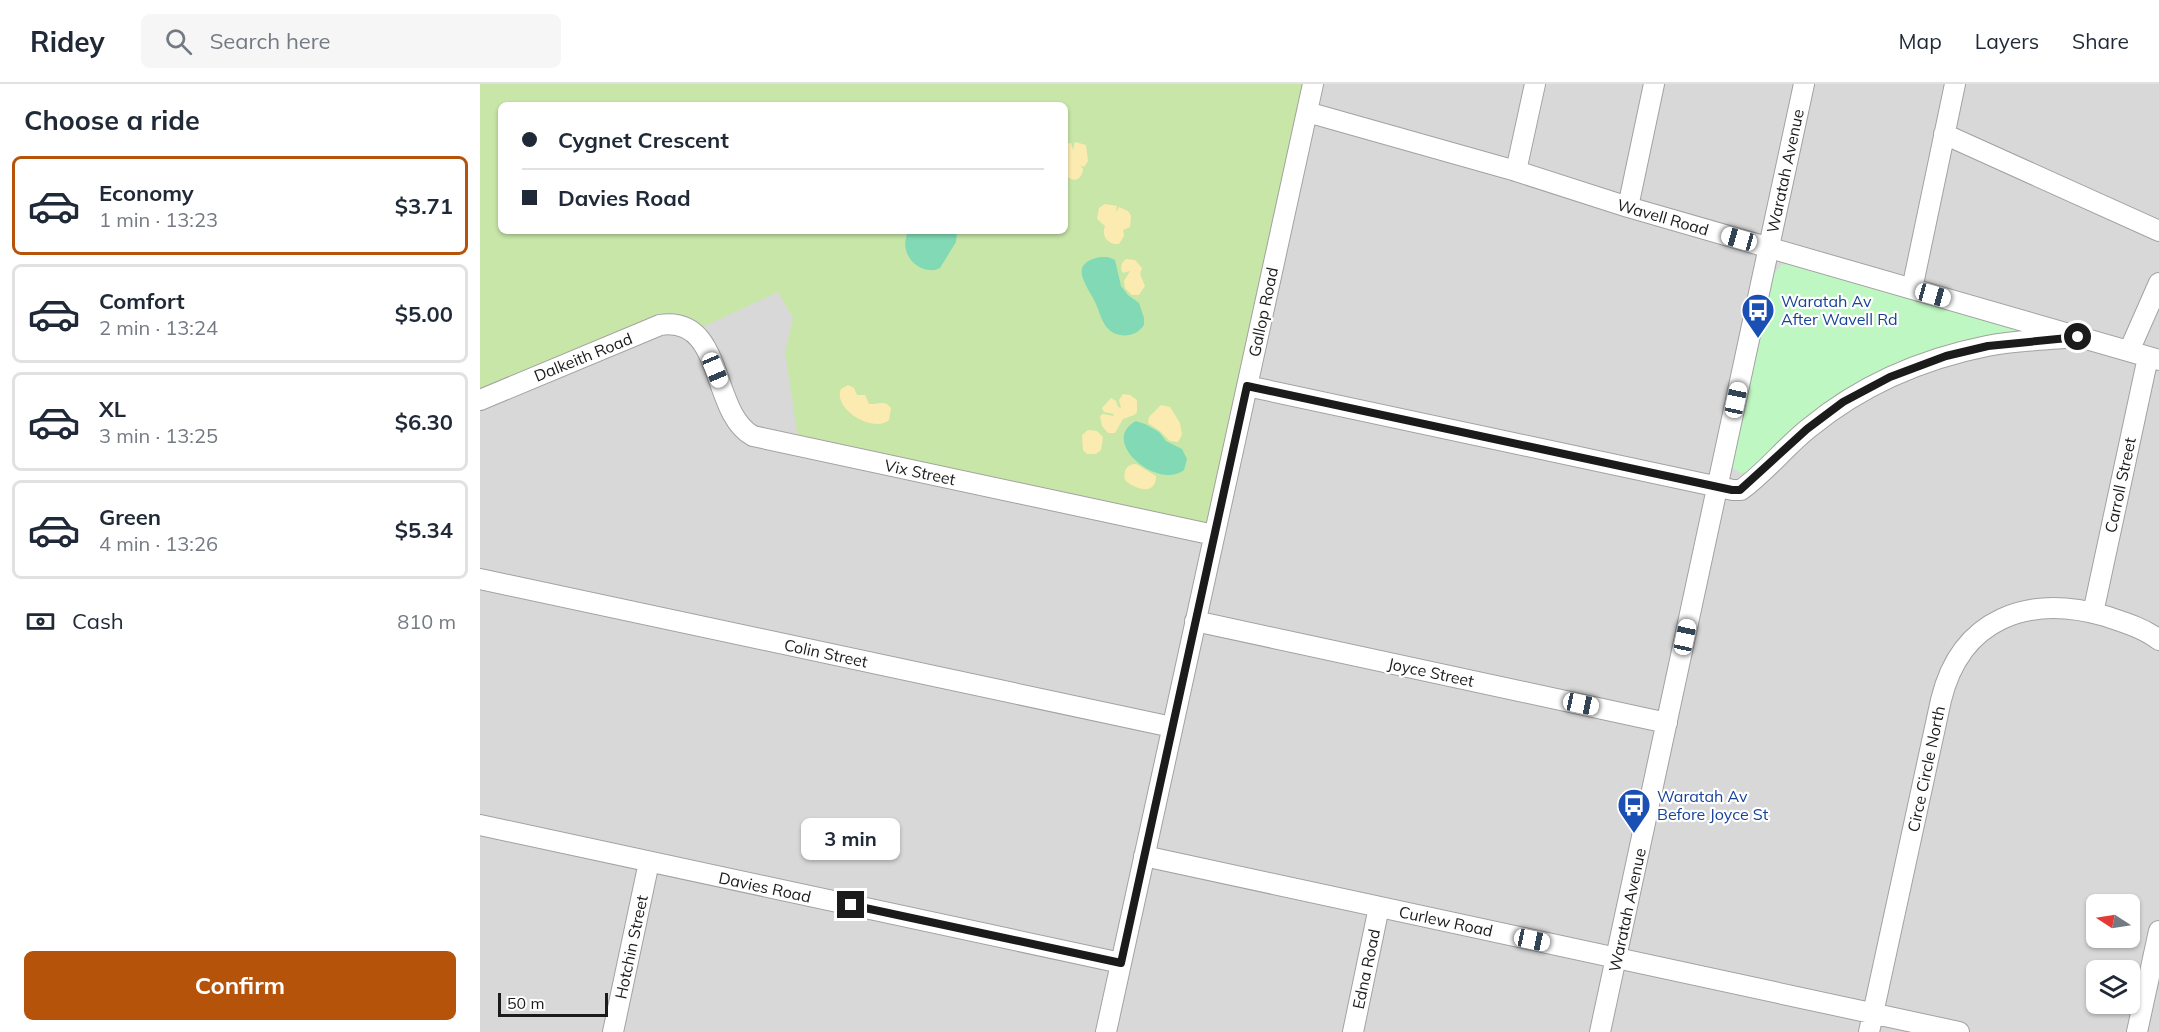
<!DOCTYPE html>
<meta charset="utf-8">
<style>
:root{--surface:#fff;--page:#f6f6f7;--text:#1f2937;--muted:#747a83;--line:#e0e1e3;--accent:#b45309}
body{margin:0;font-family:Mulish,sans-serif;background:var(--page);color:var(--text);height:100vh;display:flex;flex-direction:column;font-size:22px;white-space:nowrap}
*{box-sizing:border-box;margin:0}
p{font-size:20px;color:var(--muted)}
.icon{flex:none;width:33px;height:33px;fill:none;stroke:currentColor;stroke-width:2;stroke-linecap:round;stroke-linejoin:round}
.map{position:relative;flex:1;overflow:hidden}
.side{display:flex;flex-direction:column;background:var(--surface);width:480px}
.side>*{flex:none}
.hud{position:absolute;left:18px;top:18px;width:570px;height:132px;border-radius:9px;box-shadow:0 2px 4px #0004;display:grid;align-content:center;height:132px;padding:0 24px;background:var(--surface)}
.needle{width:39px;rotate:282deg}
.fabs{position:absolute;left:1606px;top:810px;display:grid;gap:12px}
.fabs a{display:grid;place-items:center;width:54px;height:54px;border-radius:9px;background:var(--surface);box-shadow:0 2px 4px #0004;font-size:30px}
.scale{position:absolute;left:18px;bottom:15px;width:110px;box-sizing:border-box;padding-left:6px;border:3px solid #1b1b1b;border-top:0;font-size:16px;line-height:21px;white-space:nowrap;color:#1b1b1b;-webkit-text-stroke:4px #fff;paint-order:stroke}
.end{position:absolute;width:27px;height:27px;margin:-14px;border:8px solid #1b1b1b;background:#fff;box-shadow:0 0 0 3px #fff}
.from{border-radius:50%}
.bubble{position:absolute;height:42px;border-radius:9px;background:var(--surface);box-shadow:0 2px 4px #0004;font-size:20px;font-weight:700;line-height:42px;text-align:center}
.car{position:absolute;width:18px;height:36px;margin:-18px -9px;border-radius:8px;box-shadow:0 0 4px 2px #0007;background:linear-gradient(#fff 24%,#345 0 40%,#fff 0 76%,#345 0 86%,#fff 0)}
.hud b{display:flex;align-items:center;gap:21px;height:57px;font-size:22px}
.hud b+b{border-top:2px solid var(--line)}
.hud i{width:15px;height:15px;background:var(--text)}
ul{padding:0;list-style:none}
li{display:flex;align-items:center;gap:18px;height:99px;margin:0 12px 9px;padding:0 12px;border:3px solid var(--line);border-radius:9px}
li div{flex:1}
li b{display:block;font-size:22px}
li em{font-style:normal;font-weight:700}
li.current{border-color:var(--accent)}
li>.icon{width:54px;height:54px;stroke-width:1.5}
h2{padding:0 24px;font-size:27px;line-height:72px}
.pay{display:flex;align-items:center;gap:15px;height:66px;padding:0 24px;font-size:22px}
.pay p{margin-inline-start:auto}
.button{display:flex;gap:12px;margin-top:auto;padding:12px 24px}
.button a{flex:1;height:69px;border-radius:9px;background:var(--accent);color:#fff;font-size:24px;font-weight:700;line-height:69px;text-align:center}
header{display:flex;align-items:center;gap:36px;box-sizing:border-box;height:84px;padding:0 30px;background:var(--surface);border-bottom:2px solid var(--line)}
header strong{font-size:28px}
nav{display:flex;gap:33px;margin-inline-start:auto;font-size:21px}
.search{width:420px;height:54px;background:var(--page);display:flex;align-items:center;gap:15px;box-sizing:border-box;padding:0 21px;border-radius:9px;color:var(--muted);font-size:22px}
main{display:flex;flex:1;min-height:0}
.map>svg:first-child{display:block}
.residential{fill:#d9d8d8;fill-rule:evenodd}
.grass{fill:#c8e6a8;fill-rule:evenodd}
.sand{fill:#fcebb0}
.park{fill:#bef7c1}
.pitch{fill:#81dab5}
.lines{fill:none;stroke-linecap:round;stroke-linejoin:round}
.minor-casing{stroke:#a2a2a2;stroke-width:22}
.minor{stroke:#fff;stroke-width:20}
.route{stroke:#1b1b1b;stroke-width:8}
.labels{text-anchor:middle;stroke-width:4.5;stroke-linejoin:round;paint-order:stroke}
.street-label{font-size:16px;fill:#1b1b1b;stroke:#fff}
.transit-label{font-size:16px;fill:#164399;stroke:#fff;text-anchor:start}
</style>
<header>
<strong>Ridey</strong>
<div class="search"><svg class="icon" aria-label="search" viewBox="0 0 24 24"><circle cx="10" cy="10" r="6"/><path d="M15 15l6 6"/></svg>Search here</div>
<nav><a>Map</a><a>Layers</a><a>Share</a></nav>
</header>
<main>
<section class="side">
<h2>Choose a ride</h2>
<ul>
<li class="current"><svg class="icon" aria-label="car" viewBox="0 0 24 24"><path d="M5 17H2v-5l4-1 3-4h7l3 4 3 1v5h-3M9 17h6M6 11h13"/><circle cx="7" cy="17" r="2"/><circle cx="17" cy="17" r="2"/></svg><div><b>Economy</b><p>1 min · 13:23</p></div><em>$3.71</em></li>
<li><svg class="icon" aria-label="car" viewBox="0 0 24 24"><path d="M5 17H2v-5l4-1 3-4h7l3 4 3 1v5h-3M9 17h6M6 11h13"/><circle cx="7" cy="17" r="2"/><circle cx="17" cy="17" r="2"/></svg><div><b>Comfort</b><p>2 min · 13:24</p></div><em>$5.00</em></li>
<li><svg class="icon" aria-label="car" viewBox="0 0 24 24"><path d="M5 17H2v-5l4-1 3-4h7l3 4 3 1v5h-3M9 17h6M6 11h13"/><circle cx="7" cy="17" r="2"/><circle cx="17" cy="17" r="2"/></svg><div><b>XL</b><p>3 min · 13:25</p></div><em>$6.30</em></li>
<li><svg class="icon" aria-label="car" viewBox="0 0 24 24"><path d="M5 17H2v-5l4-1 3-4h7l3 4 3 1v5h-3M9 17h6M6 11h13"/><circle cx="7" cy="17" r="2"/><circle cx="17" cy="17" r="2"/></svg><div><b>Green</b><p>4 min · 13:26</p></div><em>$5.34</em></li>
</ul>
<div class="pay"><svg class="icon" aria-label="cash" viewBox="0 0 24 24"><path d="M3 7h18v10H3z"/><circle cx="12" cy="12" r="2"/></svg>Cash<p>810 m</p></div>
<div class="button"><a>Confirm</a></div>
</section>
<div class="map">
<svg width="1679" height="948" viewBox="0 0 1679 948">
<rect width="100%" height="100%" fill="#ede8e1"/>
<path class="residential" d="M 0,0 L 1679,0 L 1679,948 L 0,948 ZM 21,21 L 585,21 L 585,147 L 21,147 ZM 1617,820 L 1650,820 L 1650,854 L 1617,854 ZM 1617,886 L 1650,886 L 1650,920 L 1617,920 Z"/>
<path class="grass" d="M 0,0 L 828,0 L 732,447 L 318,354 L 305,268 L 313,234 L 298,208 L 214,247 L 197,238 L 0,309 ZM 21,21 L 585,21 L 585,147 L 21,147 Z"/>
<path class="sand" d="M 595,58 L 606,61 L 608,77 L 604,83 L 600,81 L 603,85 C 602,96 593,100 585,90 L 585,60 L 591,59 L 593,66 Z
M 625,120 L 637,122 L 636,129 L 639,123 L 648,127 L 651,132 L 650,143 L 643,146 L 644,152 L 639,160 C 628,161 621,152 625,142 L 617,135 L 619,124 Z
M 646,175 L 655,176 L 662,184 L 660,190 L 665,202 L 659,211 L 652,211 L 645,204 L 644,197 L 650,187 L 643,189 L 641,185 L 642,179 Z
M 368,301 L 374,304 L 377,311 L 385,311 L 389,320 C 398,321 404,315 411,324 L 409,336 C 393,350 352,324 361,305 Z
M 643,310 L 650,311 L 657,316 L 657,328 L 654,331 L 643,335 L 635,349 L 628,349 L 622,342 L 620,332 L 623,330 L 633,332 L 634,330 L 624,328 L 622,324 L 631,314 L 636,317 L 638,323 L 641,324 L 639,316 Z
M 681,321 L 690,323 L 700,339 L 702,351 L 698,358 L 690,357 L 680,347 L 668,339 L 669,333 Z
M 608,346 L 617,347 L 623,353 L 621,366 L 616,370 L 607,370 L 603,366 L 602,351 Z
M 656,380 L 676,392 C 676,412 656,406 645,396 C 643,388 646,380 656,380 Z"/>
<path class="park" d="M 1315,178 L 1547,245 L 1546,250 L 1469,263 L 1271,388 L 1260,389 L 1252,383 L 1293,191 L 1301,181 Z"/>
<path class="pitch" d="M 428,147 L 477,147 L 476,158 L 460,184 C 447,191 429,180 426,166 C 424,160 426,153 428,147 Z
M 620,173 L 628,173 L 635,176 L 641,202 L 648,211 L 659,219 L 664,234 L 664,241 C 655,255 634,255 625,241 C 621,235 619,227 616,220 C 608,202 586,180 620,173 Z
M 656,337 L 665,340 L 679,348 L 686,357 L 702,365 L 707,375 L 704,386 C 678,407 618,357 656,337 Z"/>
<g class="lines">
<defs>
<path id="minor" d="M 827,28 L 1036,87 L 1148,123 L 1679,276
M 1464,50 L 1679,147
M 1036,87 L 1055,0
M 1148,123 L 1174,0
M 1432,205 L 1475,0
M 1649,267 L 1679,199
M 767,302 L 1253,406 L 1261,406 C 1286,388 1305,363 1329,344 C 1380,302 1442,275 1507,262 C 1532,257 1559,256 1584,254
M 0,316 L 180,241 C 245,231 230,329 273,352 L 734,451
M 0,495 L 692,643
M 1613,529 L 1668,273
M 715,537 L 1187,639
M 0,741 L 641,879
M 664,772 L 1479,948
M 133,948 L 169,778
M 626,948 L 833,0
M 873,948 L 899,823
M 1120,948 L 1324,0
M 1389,948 L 1461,616 C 1481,534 1548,510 1625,532 C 1643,538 1664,544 1679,556
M 1657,948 L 1679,847"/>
</defs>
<use href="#minor" class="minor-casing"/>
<use href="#minor" class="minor"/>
</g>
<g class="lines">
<path class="route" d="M 371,821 L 641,879 L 767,302 L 1252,406 L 1260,406 L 1327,345 L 1363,318 L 1410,293 L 1466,272 L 1508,262 L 1598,253"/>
</g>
<defs>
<symbol id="bus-pin" viewBox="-11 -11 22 30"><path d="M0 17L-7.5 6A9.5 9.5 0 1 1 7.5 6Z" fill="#1a4fb4" stroke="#fff"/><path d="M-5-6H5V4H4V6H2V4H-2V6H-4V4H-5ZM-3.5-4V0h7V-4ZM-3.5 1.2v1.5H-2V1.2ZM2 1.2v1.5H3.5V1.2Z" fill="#fff"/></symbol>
</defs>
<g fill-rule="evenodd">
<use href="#bus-pin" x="1259" y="207" width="38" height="52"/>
<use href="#bus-pin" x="1135" y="702" width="38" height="52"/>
</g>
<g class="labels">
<g class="street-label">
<text transform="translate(1305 87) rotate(-78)" y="6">Waratah Avenue</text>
<text transform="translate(1183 133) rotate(16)" y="6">Wavell Road</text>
<text transform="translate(783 228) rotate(-78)" y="6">Gallop Road</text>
<text transform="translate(103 273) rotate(-22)" y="6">Dalkeith Road</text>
<text transform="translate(440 388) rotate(12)" y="6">Vix Street</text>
<text transform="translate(1640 401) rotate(-78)" y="6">Carroll Street</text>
<text transform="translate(346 569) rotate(12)" y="6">Colin Street</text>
<text transform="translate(951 588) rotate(12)" y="6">Joyce Street</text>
<text transform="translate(1446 685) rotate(-78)" y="6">Circe Circle North</text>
<text transform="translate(285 803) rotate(12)" y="6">Davies Road</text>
<text transform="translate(1147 826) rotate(-78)" y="6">Waratah Avenue</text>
<text transform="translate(966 837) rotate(12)" y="6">Curlew Road</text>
<text transform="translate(151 863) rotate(-78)" y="6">Hotchin Street</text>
<text transform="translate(886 885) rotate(-78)" y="6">Edna Road</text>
</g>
<g class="transit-label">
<text x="1301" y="223">Waratah Av<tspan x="1301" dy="18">After Wavell Rd</tspan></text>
<text x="1177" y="718">Waratah Av<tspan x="1177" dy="18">Before Joyce St</tspan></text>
</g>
</g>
</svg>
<div class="fabs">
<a><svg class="needle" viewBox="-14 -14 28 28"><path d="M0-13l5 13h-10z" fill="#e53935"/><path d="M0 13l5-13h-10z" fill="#747a83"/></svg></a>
<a><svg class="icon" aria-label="layers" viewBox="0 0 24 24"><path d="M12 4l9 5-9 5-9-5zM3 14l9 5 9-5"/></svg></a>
</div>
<div class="scale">50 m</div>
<i class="end from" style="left:1598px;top:253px"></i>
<i class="end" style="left:371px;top:821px"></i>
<div class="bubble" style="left:321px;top:734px;width:99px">3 min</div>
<i class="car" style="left:1259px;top:155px;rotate:286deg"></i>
<i class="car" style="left:1453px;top:211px;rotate:106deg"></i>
<i class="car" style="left:235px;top:286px;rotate:157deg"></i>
<i class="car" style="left:1256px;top:316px;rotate:12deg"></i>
<i class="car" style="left:1205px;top:553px;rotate:12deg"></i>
<i class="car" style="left:1101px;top:620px;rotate:102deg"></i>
<i class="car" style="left:1052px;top:856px;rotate:102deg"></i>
<div class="hud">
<b><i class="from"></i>Cygnet Crescent</b>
<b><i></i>Davies Road</b>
</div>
</div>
</main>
